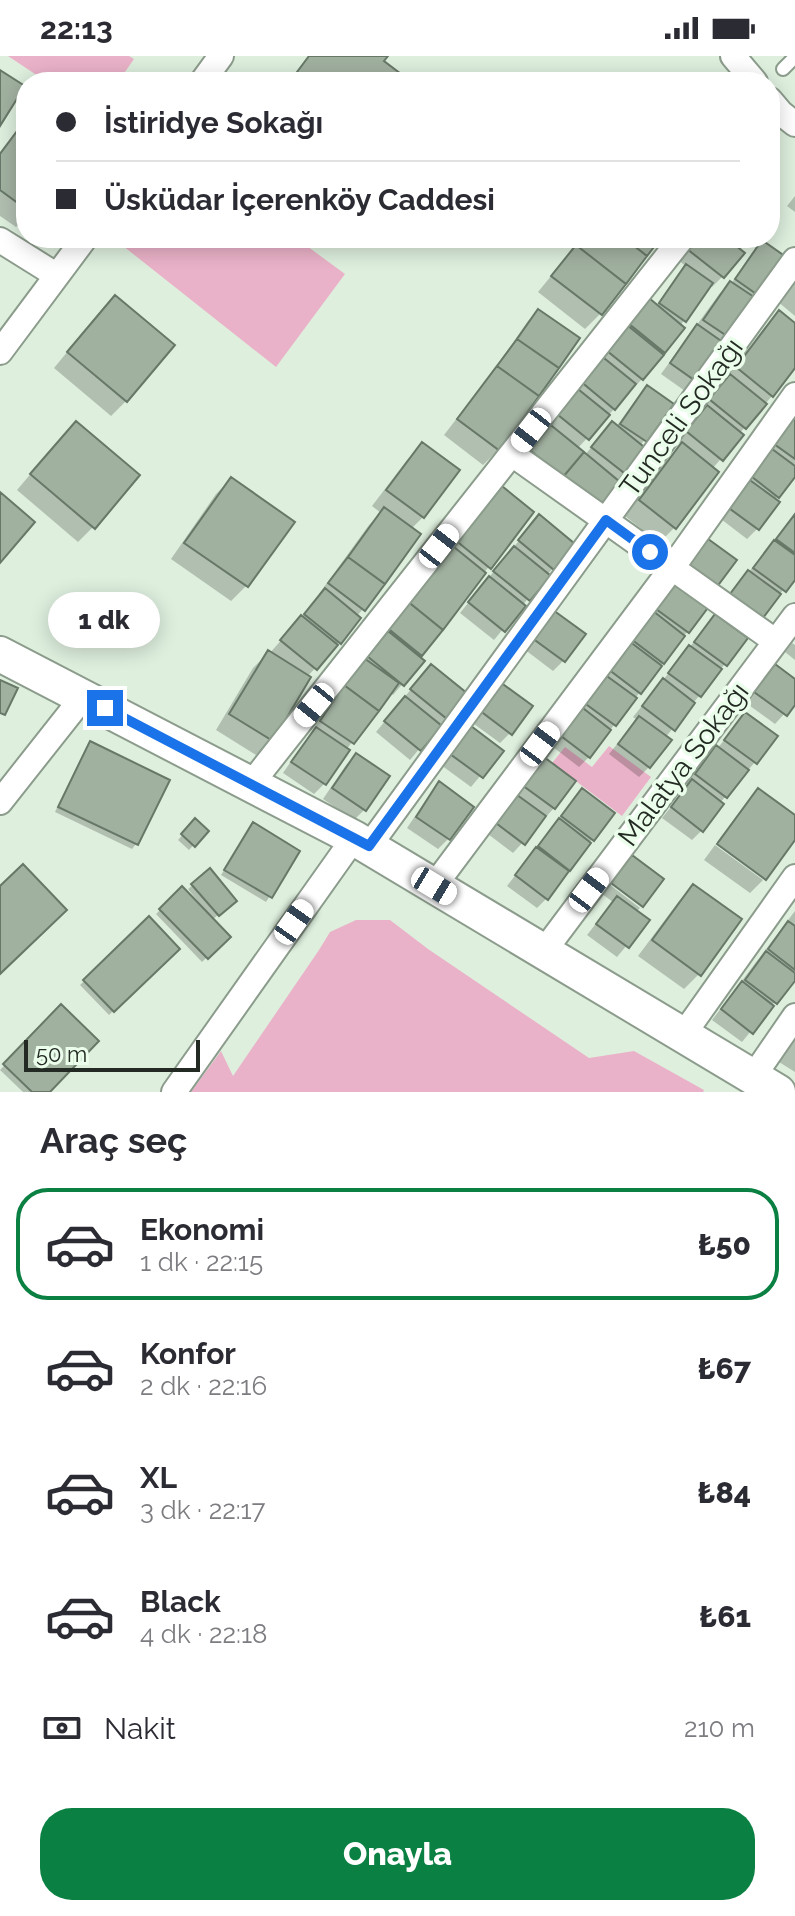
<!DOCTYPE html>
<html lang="tr">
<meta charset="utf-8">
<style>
:root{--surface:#fff;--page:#f7f7f7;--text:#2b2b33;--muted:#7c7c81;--line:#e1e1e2;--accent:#0b8043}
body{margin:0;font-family:Raleway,sans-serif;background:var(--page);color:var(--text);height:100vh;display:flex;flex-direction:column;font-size:30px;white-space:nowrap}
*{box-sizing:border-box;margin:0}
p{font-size:26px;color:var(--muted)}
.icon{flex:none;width:44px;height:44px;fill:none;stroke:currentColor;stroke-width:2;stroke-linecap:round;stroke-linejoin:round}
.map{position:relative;height:1036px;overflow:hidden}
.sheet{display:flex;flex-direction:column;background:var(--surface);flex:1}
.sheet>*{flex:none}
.guide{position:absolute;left:16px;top:16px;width:764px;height:176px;border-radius:32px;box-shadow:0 4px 20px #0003;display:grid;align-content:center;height:176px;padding:0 40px;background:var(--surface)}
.scale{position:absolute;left:24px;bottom:20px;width:176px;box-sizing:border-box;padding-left:8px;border:4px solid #232a23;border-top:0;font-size:22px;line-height:28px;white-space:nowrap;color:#232a23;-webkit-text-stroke:6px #ebfdeb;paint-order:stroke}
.end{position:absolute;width:36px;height:36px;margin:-18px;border:10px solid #1a73e8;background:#fff;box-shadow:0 0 0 4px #fff}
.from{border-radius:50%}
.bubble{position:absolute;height:56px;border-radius:28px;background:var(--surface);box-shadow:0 4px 20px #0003;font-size:26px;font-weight:800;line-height:56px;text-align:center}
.car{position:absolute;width:24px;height:48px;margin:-24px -12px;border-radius:10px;box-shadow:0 0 6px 2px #0007;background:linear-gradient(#fff 24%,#345 0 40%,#fff 0 76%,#345 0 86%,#fff 0)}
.guide b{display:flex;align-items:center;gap:28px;height:76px;font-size:30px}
.guide b+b{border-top:2px solid var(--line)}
.guide i{width:20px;height:20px;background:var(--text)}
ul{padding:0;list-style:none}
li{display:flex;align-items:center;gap:24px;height:112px;margin:0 16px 12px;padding:0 24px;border:4px solid transparent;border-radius:32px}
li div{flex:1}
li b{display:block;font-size:30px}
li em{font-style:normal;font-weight:800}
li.active{border-color:var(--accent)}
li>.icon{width:72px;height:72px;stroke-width:1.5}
h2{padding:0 40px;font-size:36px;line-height:96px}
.pay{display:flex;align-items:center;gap:20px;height:88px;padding:0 40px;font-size:30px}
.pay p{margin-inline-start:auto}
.button{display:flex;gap:16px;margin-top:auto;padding:16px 40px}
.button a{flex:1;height:92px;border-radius:32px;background:var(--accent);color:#fff;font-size:32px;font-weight:800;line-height:92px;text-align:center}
.status{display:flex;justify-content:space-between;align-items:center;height:56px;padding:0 40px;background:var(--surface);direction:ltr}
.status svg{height:22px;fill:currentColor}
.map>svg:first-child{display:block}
.green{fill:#eab2c8}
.shadow{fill:#0003}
.building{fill:#a1b1a0;stroke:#687868;stroke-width:2}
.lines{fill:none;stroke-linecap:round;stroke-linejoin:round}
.lane-casing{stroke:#8c9c8c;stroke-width:16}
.street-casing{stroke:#8c9c8c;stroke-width:28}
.secondary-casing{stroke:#8c9c8c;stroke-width:38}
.lane{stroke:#fff;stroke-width:12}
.street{stroke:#fff;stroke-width:24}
.secondary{stroke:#fff;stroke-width:34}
.route{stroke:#1a73e8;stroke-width:10}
.labels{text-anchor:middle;stroke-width:7;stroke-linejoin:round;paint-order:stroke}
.street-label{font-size:28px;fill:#232a23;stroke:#ebfdeb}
</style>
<div class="status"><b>22:13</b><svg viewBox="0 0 49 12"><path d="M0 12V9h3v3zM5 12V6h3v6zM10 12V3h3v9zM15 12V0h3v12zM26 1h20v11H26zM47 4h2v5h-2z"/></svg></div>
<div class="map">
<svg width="795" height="1036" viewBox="0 0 795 1036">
<rect width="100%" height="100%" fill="#deefde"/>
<path class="green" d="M 8,0 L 129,0 L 134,3 L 118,26 L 47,26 Z
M 113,182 L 296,182 L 345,218 L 276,311 Z
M 609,690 L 651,721 L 622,760 L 552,707 L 565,691 L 592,711 Z
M 356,864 L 390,864 L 428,893 L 589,1002 L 634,995 L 704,1034 L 703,1036 L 191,1036 L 221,995 L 233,1020 L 319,894 L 330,876 Z"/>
<path class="shadow" d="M 700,20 L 707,26 L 694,26 Z
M 26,62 L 26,161 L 16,171 L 0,160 L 0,96 Z
M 795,140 L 795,156 L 787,150 Z
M 582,182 L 659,182 L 600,258 L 585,273 L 538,236 Z
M 696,182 L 751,182 L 739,195 L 742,197 L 722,221 L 712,231 L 710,229 L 680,270 L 683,272 L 642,323 L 577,393 L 585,399 L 602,378 L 616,371 L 637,342 L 647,332 L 671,348 L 640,390 L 646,395 L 616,429 L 518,402 L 639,254 L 656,250 L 677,221 L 687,211 L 678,204 Z
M 762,187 L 786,204 L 685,335 L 661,318 L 720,237 L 731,228 L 752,197 Z
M 795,224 L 795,260 L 777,245 Z
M 115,241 L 126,345 L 111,360 L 54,312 L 100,256 Z
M 538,255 L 498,394 L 483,409 L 444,379 L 488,322 L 528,265 Z
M 779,257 L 795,270 L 795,309 L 772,340 L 739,378 L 741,380 L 712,413 L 716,417 L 674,472 L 659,487 L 625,460 L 667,404 L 682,389 L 678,386 L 703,356 L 701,354 L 764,272 Z
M 795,363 L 795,420 L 774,444 L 777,447 L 757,473 L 747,483 L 717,460 L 786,373 Z
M 61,382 L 93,471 L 78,486 L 17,434 Z
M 422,389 L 423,461 L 411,473 L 363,553 L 356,561 L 339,586 L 307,621 L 271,684 L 256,699 L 216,674 L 253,612 L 268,597 L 269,598 L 321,539 L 319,538 L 369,469 L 381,457 L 372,450 L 407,404 Z
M 231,423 L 292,466 L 246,530 L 231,545 L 171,503 L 216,438 Z
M 482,444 L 531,456 L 418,602 L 422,605 L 393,639 L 390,636 L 346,694 L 324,728 L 314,738 L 283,717 L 354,614 L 381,585 L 377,581 Z
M 795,458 L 795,520 L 774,545 L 749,516 Z
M 539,460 L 553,512 L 494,584 L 460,557 Z
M 668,538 L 687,576 L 589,701 L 579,711 L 549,688 Z
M 543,566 L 563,605 L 553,615 L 524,593 Z
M 706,571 L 745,583 L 665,682 L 649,711 L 639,721 L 609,698 L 637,664 L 633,661 Z
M 792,587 L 795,589 L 795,604 L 785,596 Z
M 775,610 L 795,625 L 795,646 L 775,668 L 746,647 L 765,620 Z
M 421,621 L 465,638 L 410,704 L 376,676 Z
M 490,639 L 510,677 L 500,687 L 470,665 Z
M 745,658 L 755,706 L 720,747 L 702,774 L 692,784 L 662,762 L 688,730 L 686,728 L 706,702 L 717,693 Z
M 471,673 L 501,695 L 471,731 L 441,709 Z
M 90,688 L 136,788 L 132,793 L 55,756 L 86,692 Z
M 356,699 L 364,754 L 354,764 L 323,743 L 346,709 Z
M 534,713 L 573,726 L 554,752 L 513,797 L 484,775 Z
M 440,728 L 448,783 L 438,793 L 407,772 L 430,738 Z
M 582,735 L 612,757 L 547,842 L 537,852 L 507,830 L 572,745 Z
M 759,735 L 795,761 L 795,781 L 765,821 L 717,786 L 744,750 Z
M 195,765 L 206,775 L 189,794 L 178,784 Z
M 253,769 L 298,796 L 266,846 L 221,819 Z
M 715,789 L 763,824 L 750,837 L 704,804 Z
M 609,828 L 640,852 L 636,856 L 647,865 L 617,901 L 587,879 L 613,846 L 602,838 Z
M 193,829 L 230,849 L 212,864 L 228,881 L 202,906 L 156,858 L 182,833 L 198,850 L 200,848 L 188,833 Z
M 694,830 L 699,918 L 684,933 L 638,900 L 679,845 Z
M 795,855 L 795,921 L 742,986 L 712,964 Z
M 149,863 L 177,893 L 109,959 L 80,929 Z
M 61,951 L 47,1036 L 23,1036 L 0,1014 Z
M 795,979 L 795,1016 L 779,1006 Z"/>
<path class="building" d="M 309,0 L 388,0 L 384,5 L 401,18 L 395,26 L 302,26 L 294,20 Z
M 0,14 L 25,30 L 0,70 Z
M 26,63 L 26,153 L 0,134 L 0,98 Z
M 581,182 L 624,182 L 647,200 L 626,228 L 576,189 Z
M 624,182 L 661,182 L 647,200 Z
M 695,182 L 726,182 L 745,197 L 724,222 L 687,193 Z
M 762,184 L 789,203 L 762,242 L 735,223 Z
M 576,189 L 626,228 L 602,259 L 551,220 Z
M 686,208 L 713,227 L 686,266 L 659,247 Z
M 730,225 L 757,243 L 730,282 L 703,264 Z
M 115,239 L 175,289 L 127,346 L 67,296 Z
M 649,242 L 685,272 L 665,297 L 628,267 Z
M 538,253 L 580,282 L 559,312 L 517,283 Z
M 779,254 L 795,267 L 795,312 L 773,341 L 736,311 Z
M 697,268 L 724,287 L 697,326 L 670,307 Z
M 627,269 L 664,299 L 643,324 L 606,294 Z
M 517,283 L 559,312 L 539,340 L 497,310 Z
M 599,298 L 636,328 L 615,354 L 579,324 Z
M 497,310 L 539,340 L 500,395 L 457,363 Z
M 730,318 L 767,348 L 746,373 L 709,343 Z
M 573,329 L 610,359 L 589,384 L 552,354 Z
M 647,329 L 674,348 L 647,386 L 620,368 Z
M 707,349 L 744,379 L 723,405 L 686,375 Z
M 795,360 L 795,403 L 774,388 Z
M 76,365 L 140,419 L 95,473 L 30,418 Z
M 612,365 L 649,395 L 628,420 L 591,391 Z
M 547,366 L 584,396 L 563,421 L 526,391 Z
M 422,386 L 460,414 L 424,462 L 386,434 Z
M 682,386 L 719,416 L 676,473 L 639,444 Z
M 768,390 L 795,410 L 795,421 L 779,442 L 747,417 Z
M 584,396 L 620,426 L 599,452 L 563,421 Z
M 231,421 L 295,466 L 248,531 L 184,487 Z
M 747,422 L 780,446 L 759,474 L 726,450 Z
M 497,426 L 534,456 L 491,513 L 454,483 Z
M 0,436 L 35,466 L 0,507 Z
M 384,451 L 421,478 L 385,528 L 348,501 Z
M 539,458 L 575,488 L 554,514 L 518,484 Z
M 795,458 L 795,497 L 776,483 Z
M 704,480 L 737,504 L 716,532 L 683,508 Z
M 774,484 L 795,499 L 795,524 L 786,536 L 753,512 Z
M 449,487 L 486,517 L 443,574 L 406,544 Z
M 514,490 L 551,520 L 530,545 L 493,515 Z
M 348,501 L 385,528 L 365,555 L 328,527 Z
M 748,514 L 781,538 L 760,566 L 727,542 Z
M 489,520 L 526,550 L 505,576 L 468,546 Z
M 677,525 L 710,549 L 689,577 L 656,553 Z
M 325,532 L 361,562 L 341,588 L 304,558 Z
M 406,544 L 443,574 L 422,600 L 385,570 Z
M 553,554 L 586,578 L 565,606 L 532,582 Z
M 653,555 L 685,580 L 664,608 L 631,583 Z
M 715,558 L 748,582 L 727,610 L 694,586 Z
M 301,559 L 338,589 L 317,614 L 280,584 Z
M 388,575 L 425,605 L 404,630 L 367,600 Z
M 629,585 L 662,610 L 641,638 L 608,613 Z
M 689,589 L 722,613 L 701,641 L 668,617 Z
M 268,594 L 311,621 L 273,685 L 229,658 Z
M 364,602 L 399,627 L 379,655 L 344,629 Z
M 431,608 L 468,638 L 447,663 L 410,633 Z
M 775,608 L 795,623 L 795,649 L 787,660 L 754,636 Z
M 604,618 L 637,642 L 616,670 L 583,646 Z
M 663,622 L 695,647 L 675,675 L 642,650 Z
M 0,624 L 18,632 L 5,659 L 0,657 Z
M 500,626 L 533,650 L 512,679 L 479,654 Z
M 344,629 L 379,655 L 354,688 L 320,665 Z
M 405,640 L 442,670 L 421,695 L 384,665 Z
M 579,649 L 611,674 L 590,702 L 557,677 Z
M 745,656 L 778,680 L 757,708 L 724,684 Z
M 639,660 L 672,684 L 650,712 L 618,688 Z
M 471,670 L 504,695 L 483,722 L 450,698 Z
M 316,671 L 350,694 L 326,729 L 291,706 Z
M 90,685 L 170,724 L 138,789 L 58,751 Z
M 716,689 L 749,714 L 727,742 L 695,718 Z
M 356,697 L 390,720 L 366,755 L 332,732 Z
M 544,701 L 576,725 L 555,753 L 522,729 Z
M 692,723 L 724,748 L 703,776 L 671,751 Z
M 439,725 L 474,751 L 450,784 L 416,761 Z
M 582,732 L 615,757 L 594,785 L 561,760 Z
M 758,732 L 795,759 L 795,784 L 766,824 L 717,788 Z
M 513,736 L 546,760 L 525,789 L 492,764 Z
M 195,762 L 209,775 L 195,791 L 181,778 Z
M 559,762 L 591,787 L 570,815 L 538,790 Z
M 253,766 L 300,795 L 272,842 L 224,814 Z
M 536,791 L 569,815 L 548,844 L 515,819 Z
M 632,799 L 664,823 L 643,851 L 611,827 Z
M 23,808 L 67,854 L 0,918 L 0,830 Z
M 210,812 L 237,845 L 219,860 L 191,828 Z
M 693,828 L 742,863 L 701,920 L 652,884 Z
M 182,830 L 231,881 L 208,903 L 159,853 Z
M 617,840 L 650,864 L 629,892 L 596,868 Z
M 149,860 L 180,893 L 114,956 L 83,924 Z
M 788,865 L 795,870 L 795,914 L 768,893 Z
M 766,895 L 795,917 L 795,925 L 777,948 L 745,924 Z
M 742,925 L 774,950 L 753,978 L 721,953 Z
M 61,948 L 99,985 L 50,1036 L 32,1036 L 3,1008 Z"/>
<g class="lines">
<defs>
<path id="lane" d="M 783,13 L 795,1"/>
<path id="street" d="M 733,0 L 755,26
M 202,26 L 221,0
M 770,44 L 781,57 L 795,68
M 0,184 L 56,219
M 0,296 L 85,182
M 512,398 L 775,585
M 251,728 L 682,182
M 0,746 L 83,641
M 369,790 L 795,204
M 434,830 L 672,512 L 795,339
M 544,895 L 795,560
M 683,979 L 795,821
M 753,1021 L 795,960
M 174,1036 L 354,782"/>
<path id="secondary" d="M 0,598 L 354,782 L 778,1036"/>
</defs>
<use href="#lane" class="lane-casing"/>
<use href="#street" class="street-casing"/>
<use href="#secondary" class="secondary-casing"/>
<use href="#lane" class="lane"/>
<use href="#street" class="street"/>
<use href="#secondary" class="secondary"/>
</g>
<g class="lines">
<path class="route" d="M 105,652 L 369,790 L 606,464 L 650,496"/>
</g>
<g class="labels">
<g class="street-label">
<text transform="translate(681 361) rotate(-54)" y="10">Tunceli Sokağı</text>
<text transform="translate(683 708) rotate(-53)" y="10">Malatya Sokağı</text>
</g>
</g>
</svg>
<div class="scale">50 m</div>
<i class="end from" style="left:650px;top:496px"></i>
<i class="end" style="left:105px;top:652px"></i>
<div class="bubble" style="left:48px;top:536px;width:112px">1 dk</div>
<i class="car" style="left:531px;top:374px;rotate:218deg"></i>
<i class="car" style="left:439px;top:490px;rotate:38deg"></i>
<i class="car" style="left:314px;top:649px;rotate:219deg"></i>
<i class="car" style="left:540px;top:688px;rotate:37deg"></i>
<i class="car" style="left:434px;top:830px;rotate:121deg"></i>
<i class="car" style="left:589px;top:834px;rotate:37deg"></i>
<i class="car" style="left:294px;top:866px;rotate:35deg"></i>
<div class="guide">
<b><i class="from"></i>İstiridye Sokağı</b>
<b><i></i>Üsküdar İçerenköy Caddesi</b>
</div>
</div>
<section class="sheet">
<h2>Araç seç</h2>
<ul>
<li class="active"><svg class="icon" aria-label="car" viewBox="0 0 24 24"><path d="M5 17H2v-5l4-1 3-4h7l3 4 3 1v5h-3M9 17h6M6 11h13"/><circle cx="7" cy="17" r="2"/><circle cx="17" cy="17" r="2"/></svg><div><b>Ekonomi</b><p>1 dk · 22:15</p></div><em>₺50</em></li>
<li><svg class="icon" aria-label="car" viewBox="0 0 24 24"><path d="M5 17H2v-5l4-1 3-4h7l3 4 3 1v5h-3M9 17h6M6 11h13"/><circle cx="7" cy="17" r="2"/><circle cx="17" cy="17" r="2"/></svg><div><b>Konfor</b><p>2 dk · 22:16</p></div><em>₺67</em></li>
<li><svg class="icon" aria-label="car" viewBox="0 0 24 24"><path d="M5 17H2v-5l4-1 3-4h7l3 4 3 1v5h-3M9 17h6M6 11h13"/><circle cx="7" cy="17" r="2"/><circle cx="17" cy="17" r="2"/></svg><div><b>XL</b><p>3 dk · 22:17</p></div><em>₺84</em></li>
<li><svg class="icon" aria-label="car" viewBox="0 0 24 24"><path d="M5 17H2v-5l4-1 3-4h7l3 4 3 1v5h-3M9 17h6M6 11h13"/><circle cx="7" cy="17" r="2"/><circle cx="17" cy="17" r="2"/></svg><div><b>Black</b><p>4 dk · 22:18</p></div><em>₺61</em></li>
</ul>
<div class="pay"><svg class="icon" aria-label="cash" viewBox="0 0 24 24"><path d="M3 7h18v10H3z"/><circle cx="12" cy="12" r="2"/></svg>Nakit<p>210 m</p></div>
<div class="button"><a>Onayla</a></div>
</section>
